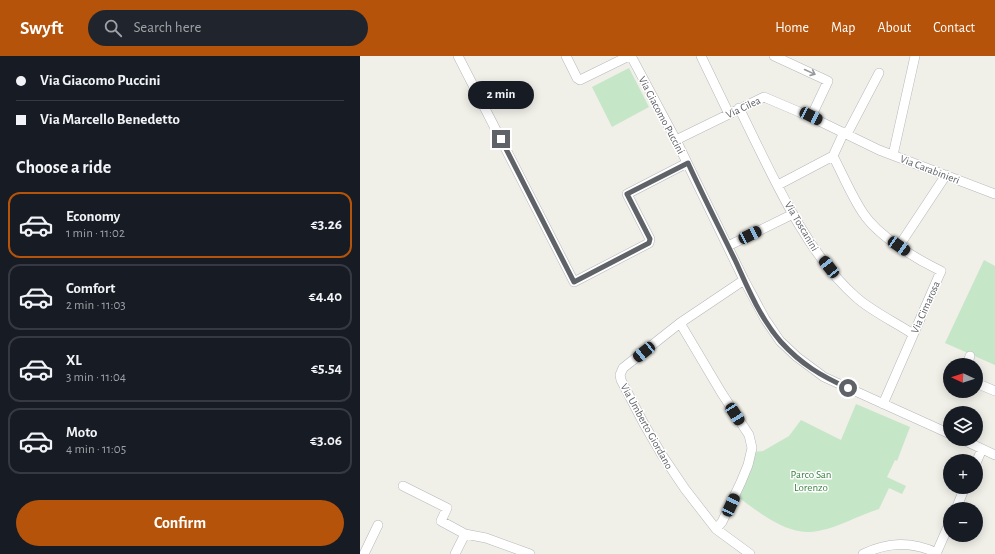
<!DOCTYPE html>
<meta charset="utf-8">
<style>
:root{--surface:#171b24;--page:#20242c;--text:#f1f3f6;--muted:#9ea1a6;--line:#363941;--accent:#b45309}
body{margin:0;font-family:"Alegreya Sans",sans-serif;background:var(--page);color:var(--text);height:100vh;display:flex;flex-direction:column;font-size:15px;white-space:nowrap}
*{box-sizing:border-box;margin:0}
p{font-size:13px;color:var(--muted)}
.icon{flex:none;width:22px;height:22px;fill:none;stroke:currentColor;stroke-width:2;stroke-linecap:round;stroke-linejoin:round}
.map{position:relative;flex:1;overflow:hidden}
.side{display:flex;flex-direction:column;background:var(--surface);width:360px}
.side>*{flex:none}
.guide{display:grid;align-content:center;height:88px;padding:0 16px;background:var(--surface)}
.needle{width:26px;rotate:273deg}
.tools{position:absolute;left:583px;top:302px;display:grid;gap:8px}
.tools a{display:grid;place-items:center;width:40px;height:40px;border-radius:50%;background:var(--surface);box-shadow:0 2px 10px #0003;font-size:20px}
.end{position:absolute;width:18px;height:18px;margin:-9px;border:5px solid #5f6267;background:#fff;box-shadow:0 0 0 2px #fff}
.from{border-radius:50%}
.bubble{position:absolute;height:28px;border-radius:14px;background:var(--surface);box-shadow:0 2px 10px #0003;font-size:13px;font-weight:700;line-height:28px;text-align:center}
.car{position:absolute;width:12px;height:24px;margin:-12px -6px;border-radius:5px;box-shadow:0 0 3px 1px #0007;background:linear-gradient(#222 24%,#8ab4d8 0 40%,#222 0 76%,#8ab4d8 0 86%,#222 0)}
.guide b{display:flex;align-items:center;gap:14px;height:38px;font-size:15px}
.guide b+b{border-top:1px solid var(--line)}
.guide i{width:10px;height:10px;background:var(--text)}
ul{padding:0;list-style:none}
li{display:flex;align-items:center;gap:12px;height:66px;margin:0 8px 6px;padding:0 8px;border:2px solid var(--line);border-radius:12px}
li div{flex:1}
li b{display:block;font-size:15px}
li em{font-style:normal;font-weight:700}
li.current{border-color:var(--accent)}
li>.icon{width:36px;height:36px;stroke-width:1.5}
h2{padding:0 16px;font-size:18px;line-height:48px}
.cta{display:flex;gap:8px;margin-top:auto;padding:8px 16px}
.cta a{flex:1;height:46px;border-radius:24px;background:var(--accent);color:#fff;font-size:16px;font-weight:700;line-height:46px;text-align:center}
header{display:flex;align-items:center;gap:24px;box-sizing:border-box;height:56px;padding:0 20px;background:var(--accent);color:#fff}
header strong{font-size:19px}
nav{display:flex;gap:22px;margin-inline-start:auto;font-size:14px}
.search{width:280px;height:36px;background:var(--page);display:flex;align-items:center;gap:10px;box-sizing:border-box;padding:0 14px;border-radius:22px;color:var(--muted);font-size:15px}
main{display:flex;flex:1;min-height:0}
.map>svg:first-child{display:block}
.green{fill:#c6e6c8}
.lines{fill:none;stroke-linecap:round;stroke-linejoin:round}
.minor-casing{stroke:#b5b7bc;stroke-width:10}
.minor{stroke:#fff;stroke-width:9}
.oneway{stroke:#97999c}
.route{stroke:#5f6267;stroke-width:5}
.labels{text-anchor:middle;stroke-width:3;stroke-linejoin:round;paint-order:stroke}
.street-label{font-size:11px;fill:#5f6267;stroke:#fff}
.park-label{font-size:11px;fill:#3a8342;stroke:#fff}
</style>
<header>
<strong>Swyft</strong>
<div class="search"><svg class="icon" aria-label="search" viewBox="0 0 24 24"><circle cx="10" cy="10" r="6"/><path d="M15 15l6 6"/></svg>Search here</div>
<nav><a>Home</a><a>Map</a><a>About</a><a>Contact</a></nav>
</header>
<main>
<section class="side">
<div class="guide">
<b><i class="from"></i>Via Giacomo Puccini</b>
<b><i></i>Via Marcello Benedetto</b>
</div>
<h2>Choose a ride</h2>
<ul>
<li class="current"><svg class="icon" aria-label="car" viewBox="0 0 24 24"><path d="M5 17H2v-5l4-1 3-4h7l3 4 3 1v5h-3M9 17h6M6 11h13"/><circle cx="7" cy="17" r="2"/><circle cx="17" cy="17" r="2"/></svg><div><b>Economy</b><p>1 min · 11:02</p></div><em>€3.26</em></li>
<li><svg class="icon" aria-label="car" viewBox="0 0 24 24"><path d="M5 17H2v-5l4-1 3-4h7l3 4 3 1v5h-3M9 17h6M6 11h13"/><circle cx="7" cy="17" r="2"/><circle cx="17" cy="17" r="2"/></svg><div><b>Comfort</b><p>2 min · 11:03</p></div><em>€4.40</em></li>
<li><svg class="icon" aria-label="car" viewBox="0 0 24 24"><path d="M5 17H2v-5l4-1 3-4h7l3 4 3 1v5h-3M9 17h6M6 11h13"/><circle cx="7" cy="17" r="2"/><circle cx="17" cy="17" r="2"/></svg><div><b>XL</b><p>3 min · 11:04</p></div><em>€5.54</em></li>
<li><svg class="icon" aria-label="car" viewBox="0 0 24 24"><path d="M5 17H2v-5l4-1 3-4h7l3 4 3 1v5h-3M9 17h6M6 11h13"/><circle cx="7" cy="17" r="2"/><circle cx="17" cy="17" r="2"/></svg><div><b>Moto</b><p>4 min · 11:05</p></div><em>€3.06</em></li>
</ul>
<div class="cta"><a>Confirm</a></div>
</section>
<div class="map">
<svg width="635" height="498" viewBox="0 0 635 498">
<rect width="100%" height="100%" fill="#f0efe8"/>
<path class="green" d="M 269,12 L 289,51 L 252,71 L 232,31 Z
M 624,204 L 635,210 L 635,309 L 585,287 Z
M 496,348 L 550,371 L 537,405 L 535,404 L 527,421 L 546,430 L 542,438 L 529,432 L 519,453 C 496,460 473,475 449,476 C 424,477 397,455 378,441 L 394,396 L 403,395 L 429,380 L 441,364 L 481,384 Z"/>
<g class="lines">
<defs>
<path id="minor" d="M 98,0 L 214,226 L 289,187 L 290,183 L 267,138 L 327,107
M 206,0 L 217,22 L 220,24 L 269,0
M 271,0 L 316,84 L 384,224 L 405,263 L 420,285 L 437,301 L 464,321 L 590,378
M 341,0 L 369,58
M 414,0 L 468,25 L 451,61
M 379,52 C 410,114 445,197 497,242 C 513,256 535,266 553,278
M 487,78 L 519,17
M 316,84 L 404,41 L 451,61 L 519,94 L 635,138
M 533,99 L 555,0
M 473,100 C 483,119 491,139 503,157 C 518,180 556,203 581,215 L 523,348
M 418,129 L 473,100 L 484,76
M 368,190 L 433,158
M 539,190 L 586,119
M 384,224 L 320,267 L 263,312 L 260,319 L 261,324 L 284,368 L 302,399 L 325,433 L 356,473 L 390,498
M 320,267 L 361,336 L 389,379 L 392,392 L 388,409 L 381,426 L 362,466 L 356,473
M 607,309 L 610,300
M 616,327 L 635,335
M 601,383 L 635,399
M 616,407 L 622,393
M 43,430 L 87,452 L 81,465 L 105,478
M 596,453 L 605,431
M 4,498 L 18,469
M 95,498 L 105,478 L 126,482 L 170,498
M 503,498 C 528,486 551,485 577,497
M 576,498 L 590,466"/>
</defs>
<use href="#minor" class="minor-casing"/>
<use href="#minor" class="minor"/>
</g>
<defs><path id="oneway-shaft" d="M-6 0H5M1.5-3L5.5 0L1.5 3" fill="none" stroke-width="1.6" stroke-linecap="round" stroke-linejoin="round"/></defs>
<use class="oneway" href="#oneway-shaft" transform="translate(450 16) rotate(25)"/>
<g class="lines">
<path class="route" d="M 141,83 L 214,226 L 289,187 L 290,183 L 267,138 L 328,107 C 343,140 360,173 376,206 C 388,233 401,263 421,286 C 441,308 461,320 488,332"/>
</g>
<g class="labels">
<g class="street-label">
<text transform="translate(383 51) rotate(-25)" y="4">Via Cilea</text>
<text transform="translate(302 59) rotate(62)" y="4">Via Giacomo Puccini</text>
<text transform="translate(570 113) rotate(21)" y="4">Via Carabinieri</text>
<text transform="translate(442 170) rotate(59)" y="4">Via Toscanini</text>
<text transform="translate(565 251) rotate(-66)" y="4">Via Cimarosa</text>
<text transform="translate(287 370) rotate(61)" y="4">Via Umberto Giordano</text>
</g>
<g class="park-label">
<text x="451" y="422">Parco San<tspan x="451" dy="13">Lorenzo</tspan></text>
</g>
</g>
</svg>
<div class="tools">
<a><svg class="needle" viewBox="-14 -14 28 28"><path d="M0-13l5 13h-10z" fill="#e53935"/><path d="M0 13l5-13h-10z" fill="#9ea1a6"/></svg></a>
<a><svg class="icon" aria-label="layers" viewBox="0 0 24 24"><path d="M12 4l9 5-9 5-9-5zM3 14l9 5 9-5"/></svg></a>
<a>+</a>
<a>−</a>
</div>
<i class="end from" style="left:488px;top:332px"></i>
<i class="end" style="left:141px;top:83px"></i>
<div class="bubble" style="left:108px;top:25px;width:66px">2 min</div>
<i class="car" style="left:451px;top:60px;rotate:116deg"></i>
<i class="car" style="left:390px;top:179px;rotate:64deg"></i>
<i class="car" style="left:539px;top:190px;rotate:124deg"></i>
<i class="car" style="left:469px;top:211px;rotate:322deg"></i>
<i class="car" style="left:284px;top:296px;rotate:231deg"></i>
<i class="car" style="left:375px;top:358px;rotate:147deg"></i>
<i class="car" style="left:371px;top:449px;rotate:25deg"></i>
</div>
</main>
